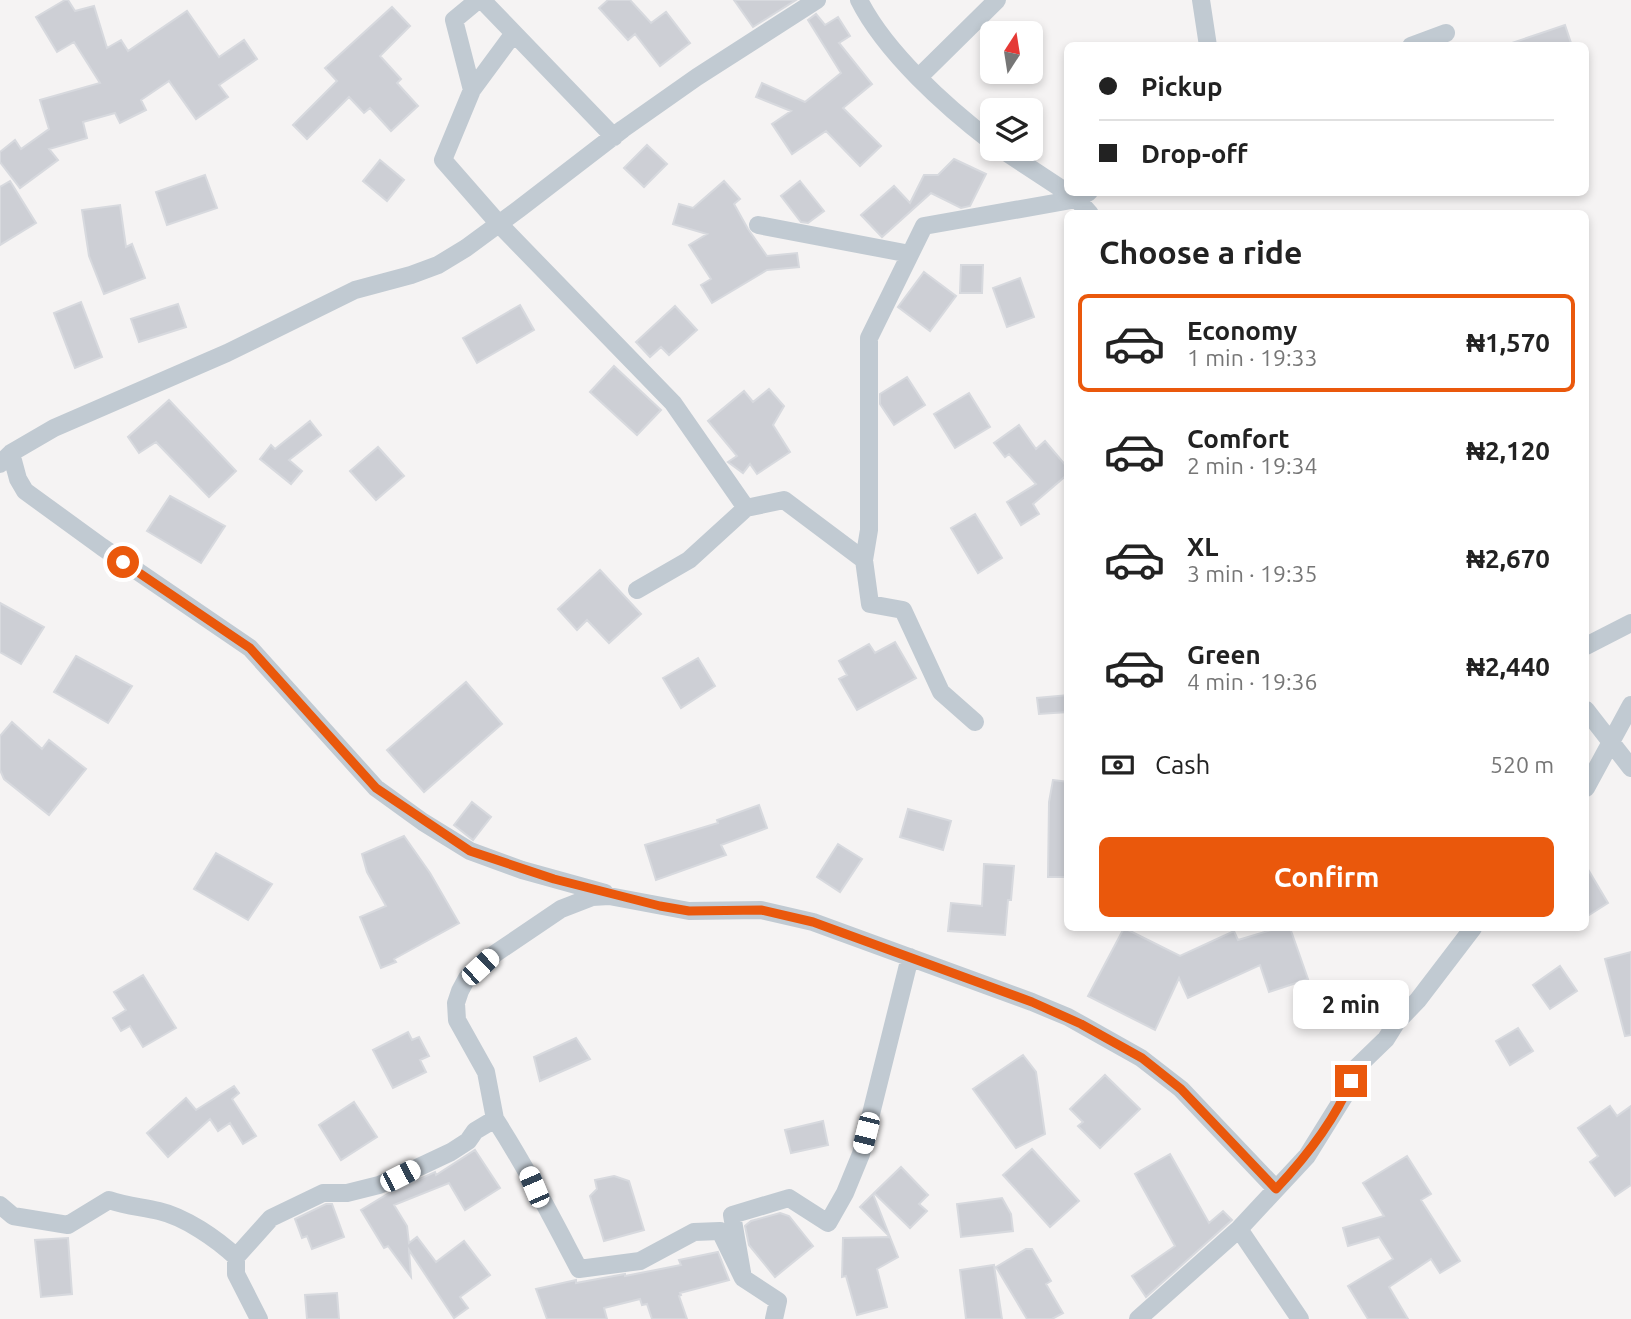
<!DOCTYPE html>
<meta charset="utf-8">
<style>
:root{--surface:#fff;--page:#f6f6f6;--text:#222;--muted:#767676;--line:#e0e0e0;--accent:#ea580c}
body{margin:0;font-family:Ubuntu,sans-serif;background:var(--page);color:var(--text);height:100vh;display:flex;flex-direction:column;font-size:26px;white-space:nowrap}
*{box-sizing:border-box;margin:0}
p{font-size:23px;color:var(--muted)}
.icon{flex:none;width:38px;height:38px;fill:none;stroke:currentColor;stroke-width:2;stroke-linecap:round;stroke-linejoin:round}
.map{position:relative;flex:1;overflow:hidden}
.details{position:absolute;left:1064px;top:210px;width:525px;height:721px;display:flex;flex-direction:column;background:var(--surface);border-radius:10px;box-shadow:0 4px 10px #0003}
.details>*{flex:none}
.hud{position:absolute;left:1064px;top:42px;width:525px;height:154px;border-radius:10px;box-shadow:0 4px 10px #0003;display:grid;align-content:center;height:154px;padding:0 35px;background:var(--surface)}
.needle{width:46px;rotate:12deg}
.tools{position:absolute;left:980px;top:21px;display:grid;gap:14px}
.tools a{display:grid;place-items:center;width:63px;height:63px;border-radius:10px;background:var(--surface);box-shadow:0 4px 10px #0003;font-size:35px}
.end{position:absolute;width:32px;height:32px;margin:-16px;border:9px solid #ea580c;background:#fff;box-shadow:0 0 0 4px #fff}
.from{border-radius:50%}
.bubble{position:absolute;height:49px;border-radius:10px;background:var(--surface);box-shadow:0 4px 10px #0003;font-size:23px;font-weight:700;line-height:49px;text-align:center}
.car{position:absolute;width:21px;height:42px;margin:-21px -10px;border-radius:9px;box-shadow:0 0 5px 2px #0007;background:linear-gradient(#fff 24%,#345 0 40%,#fff 0 76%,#345 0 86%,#fff 0)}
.hud b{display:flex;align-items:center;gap:24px;height:66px;font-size:26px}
.hud b+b{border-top:2px solid var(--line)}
.hud i{width:18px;height:18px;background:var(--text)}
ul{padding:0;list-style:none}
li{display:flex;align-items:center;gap:21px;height:98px;margin:0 14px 10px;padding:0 21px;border:4px solid transparent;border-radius:10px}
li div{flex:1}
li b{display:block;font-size:26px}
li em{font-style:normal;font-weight:700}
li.current{border-color:var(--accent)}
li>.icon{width:63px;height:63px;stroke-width:1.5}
h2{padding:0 35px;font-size:32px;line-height:84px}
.pay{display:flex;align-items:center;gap:18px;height:77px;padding:0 35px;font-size:26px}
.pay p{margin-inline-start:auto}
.button{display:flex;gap:14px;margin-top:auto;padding:14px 35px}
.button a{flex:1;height:80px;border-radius:10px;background:var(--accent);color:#fff;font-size:28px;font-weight:700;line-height:80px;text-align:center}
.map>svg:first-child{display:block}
.building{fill:#cdcfd5;stroke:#d7d9de;stroke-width:2}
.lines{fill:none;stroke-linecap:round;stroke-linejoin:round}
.minor{stroke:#c1cad2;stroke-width:18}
.route{stroke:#ea580c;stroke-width:9}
</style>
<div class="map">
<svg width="1631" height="1319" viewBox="0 0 1631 1319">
<rect width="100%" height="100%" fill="#f5f3f3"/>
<path class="building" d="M 65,0 L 68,0 L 75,11 L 94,6 L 107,48 L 121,40 L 128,51 L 187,11 L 219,57 L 244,40 L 257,59 L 219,85 L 228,97 L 196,119 L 169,81 L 141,100 L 146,110 L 120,123 L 115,113 L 83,122 L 87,138 L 49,149 L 58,160 L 20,188 L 0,162 L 0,152 L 15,140 L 21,149 L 49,129 L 40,100 L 100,83 L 74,42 L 57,52 L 36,17 Z
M 608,0 L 630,0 L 651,23 L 666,12 L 690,43 L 660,66 L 635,34 L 628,40 L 599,8 Z
M 734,0 L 796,0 L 753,27 Z
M 392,7 L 410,26 L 380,56 L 401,79 L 397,83 L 418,106 L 391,131 L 370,108 L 364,113 L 349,97 L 307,139 L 293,125 L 337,81 L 325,68 Z
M 816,14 L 825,25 L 838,17 L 850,36 L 839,43 L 872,84 L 843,108 L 881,146 L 860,166 L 826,131 L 792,154 L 772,124 L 791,111 L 756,97 L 762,83 L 805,102 L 841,73 L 808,20 Z
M 1565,25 L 1572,46 L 1512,46 L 1512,43 Z
M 647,145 L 667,164 L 644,187 L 624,168 Z
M 954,159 L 986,174 L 970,206 L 961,208 L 931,193 L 882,237 L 861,215 L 894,186 L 910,203 L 924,175 L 938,175 Z
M 380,160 L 404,180 L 387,201 L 363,181 Z
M 205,175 L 217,208 L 167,225 L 156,192 Z
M 10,181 L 36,223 L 0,245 L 0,187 Z
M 724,181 L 740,199 L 734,204 L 748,229 L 767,256 L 797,253 L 799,267 L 767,270 L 712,303 L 701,285 L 711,279 L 689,245 L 707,234 L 673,224 L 679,204 L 693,208 Z
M 800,181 L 824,211 L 808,223 L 801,222 L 781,196 Z
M 120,205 L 126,247 L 132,244 L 145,278 L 104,294 L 89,256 L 82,210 Z
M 961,265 L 983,265 L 982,293 L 960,293 Z
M 924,272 L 956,296 L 930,331 L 898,307 Z
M 1020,278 L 1034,317 L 1007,327 L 993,288 Z
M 81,302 L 102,357 L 75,368 L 54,313 Z
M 178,304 L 186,327 L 139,342 L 131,319 Z
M 520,305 L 534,330 L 477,363 L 463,338 Z
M 675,306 L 697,330 L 669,355 L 661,347 L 650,357 L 636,342 Z
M 614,366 L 661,410 L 637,435 L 590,392 Z
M 907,377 L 925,405 L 894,425 L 880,404 L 880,394 Z
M 769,389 L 784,406 L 773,425 L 790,452 L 757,474 L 750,464 L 743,473 L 728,462 L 737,456 L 708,421 L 744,391 L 753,402 Z
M 969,393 L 990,427 L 955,448 L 934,414 Z
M 169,400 L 236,471 L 209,497 L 156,442 L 139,453 L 128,437 Z
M 310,421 L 321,435 L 289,460 L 302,471 L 291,484 L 260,459 L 271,445 L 275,449 Z
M 1019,425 L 1036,449 L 1045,441 L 1068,468 L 1068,474 L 1033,504 L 1039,514 L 1021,525 L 1007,502 L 1036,484 L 1009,454 L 1005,457 L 994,443 Z
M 378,447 L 404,476 L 376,500 L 350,471 Z
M 170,496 L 225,526 L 201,563 L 147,531 Z
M 975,514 L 1002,558 L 978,573 L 951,528 Z
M 600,570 L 641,614 L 609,643 L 587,620 L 577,630 L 558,609 Z
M 0,603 L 44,627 L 21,664 L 0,652 Z
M 895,642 L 916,678 L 857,710 L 839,679 L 847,675 L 839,661 L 869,644 L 875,653 Z
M 76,656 L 132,686 L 108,723 L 54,692 Z
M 698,658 L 715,686 L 681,708 L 663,678 Z
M 466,682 L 502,724 L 424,792 L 387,750 Z
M 1068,695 L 1068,712 L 1039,714 L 1037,698 Z
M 12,722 L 42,749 L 49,740 L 86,769 L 49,815 L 4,779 L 0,770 L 0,736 Z
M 1053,780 L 1068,782 L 1068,877 L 1048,877 L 1049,802 Z
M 472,802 L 491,817 L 473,840 L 454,825 Z
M 759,805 L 767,828 L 721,845 L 726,855 L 656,880 L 645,845 L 718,823 L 717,820 Z
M 908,809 L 951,821 L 943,850 L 900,837 Z
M 404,836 L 430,873 L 459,923 L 394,959 L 396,962 L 381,968 L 360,917 L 386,906 L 367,872 L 362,854 Z
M 838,844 L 862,859 L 840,892 L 817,877 Z
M 216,853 L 272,884 L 248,920 L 194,889 Z
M 984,864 L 1014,866 L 1011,900 L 1008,900 L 1005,935 L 948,931 L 951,903 L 982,906 Z
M 1586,866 L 1608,903 L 1586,917 Z
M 1124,928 L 1180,956 L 1234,931 L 1238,940 L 1278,928 L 1290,928 L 1308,979 L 1269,992 L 1260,965 L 1188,998 L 1179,978 L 1155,1030 L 1088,996 Z
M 1631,952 L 1631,1035 L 1625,1036 L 1605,959 Z
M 1560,966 L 1577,991 L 1550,1009 L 1533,985 Z
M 143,975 L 176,1028 L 143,1047 L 130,1026 L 121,1031 L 113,1018 L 126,1010 L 114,992 Z
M 1518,1028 L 1533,1051 L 1510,1065 L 1496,1041 Z
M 408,1032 L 412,1040 L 419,1037 L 429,1056 L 420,1060 L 426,1072 L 393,1088 L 373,1050 Z
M 576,1038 L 590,1059 L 540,1081 L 534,1057 Z
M 1023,1055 L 1036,1072 L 1045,1134 L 1016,1148 L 973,1089 Z
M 1105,1075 L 1140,1109 L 1100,1148 L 1078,1126 L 1083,1122 L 1070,1109 Z
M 234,1086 L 239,1093 L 232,1099 L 256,1136 L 243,1144 L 230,1123 L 218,1131 L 210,1119 L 168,1157 L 147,1133 L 186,1098 L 196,1110 Z
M 354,1102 L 377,1137 L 341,1160 L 319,1125 Z
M 1610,1106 L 1617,1116 L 1631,1106 L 1631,1185 L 1615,1196 L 1590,1162 L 1598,1156 L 1578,1128 Z
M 823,1121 L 828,1145 L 791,1153 L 785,1130 Z
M 1032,1149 L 1079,1201 L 1050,1227 L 1003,1175 Z
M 475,1150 L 500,1188 L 465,1210 L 449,1183 L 394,1205 L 407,1226 L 409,1243 L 417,1237 L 436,1262 L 464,1241 L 490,1275 L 460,1297 L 468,1308 L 454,1318 L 409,1250 L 411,1277 L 388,1246 L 384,1248 L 361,1210 L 391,1192 L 435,1172 L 436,1175 Z
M 1170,1154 L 1209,1223 L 1223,1211 L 1232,1220 L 1146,1297 L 1132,1276 L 1175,1246 L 1135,1174 Z
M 1407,1156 L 1431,1194 L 1421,1200 L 1460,1261 L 1440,1273 L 1431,1259 L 1389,1287 L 1408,1319 L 1368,1319 L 1348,1286 L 1393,1259 L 1379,1237 L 1348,1246 L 1343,1228 L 1384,1216 L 1363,1183 Z
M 901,1167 L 928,1195 L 919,1204 L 927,1211 L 910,1228 L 874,1193 Z
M 614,1176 L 629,1181 L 644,1230 L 604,1241 L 590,1196 L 597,1189 L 595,1180 Z
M 873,1194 L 890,1237 L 860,1207 Z
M 1002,1198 L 1011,1214 L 1013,1231 L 961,1237 L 957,1204 Z
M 326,1204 L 332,1204 L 344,1237 L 312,1249 L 307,1236 L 302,1238 L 295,1219 Z
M 780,1213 L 789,1216 L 813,1246 L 775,1277 L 749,1245 L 745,1226 L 751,1221 Z
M 890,1237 L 898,1257 L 877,1269 L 887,1307 L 857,1315 L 846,1276 L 842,1277 L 843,1238 Z
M 68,1238 L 72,1294 L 41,1297 L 35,1240 Z
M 1026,1249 L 1032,1249 L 1051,1281 L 1046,1284 L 1063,1313 L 1052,1319 L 1027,1319 L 996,1267 Z
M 718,1252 L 729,1280 L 680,1293 L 681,1295 L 679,1296 L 687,1319 L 652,1319 L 647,1304 L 642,1305 L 640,1299 L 604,1308 L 607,1319 L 547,1319 L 536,1289 L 576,1280 L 576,1283 L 625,1274 L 625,1276 L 681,1265 L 679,1260 Z
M 994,1265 L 1002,1319 L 966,1319 L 960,1270 Z
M 337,1293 L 339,1319 L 307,1319 L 305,1295 Z"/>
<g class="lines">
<path class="minor" d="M 478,0 L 454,20 L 472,90 L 443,160 L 499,224 L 673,403 L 746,508 L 689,560 L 637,590
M 482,0 L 614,137
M 859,0 C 885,52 946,107 992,142
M 1201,0 L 1208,46
M 1411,46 L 1446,33
M 919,77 L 997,0
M 472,90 L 514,33
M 1001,149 L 1077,199 L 1090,214
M 758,225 L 910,254
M 11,453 L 18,479 L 25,491 L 102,547 L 250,648 L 376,788 L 423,822 L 470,851 L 522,870 L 605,893
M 0,464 L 11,453 L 54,428 L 227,353 L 355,290 L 411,275 L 438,265 L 466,248 L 519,209 L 623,129 L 697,77 L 817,0
M 746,508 L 784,500 L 864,560 L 870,604 L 903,610 L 941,692 L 975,722
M 864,560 L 869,530 L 869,338 L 924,226 L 1077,199 L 1089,192
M 1586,646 L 1631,623
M 1586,710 L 1631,768
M 1586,788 L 1631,705
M 495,1119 C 526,1167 552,1218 579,1269 L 640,1261 L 694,1232 L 720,1231 L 743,1278 L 732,1215 L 789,1198 L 828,1223 L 845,1193 L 861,1154 L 910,957
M 0,1205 L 13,1216 L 68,1225 L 109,1200 C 126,1206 142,1207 159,1211 C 185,1217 217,1239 236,1257 L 271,1218 L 323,1193 L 347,1193 L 379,1185 L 400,1176 L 451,1152 L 468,1141 L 475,1131 L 495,1119 L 486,1072 L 457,1020 L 456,1003 L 460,991 L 467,978 L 493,955 L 561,909 L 592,897 L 609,896 L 689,911 L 761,910 L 813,922 L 1032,1002 L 1068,1017 L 1141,1058 L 1181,1089 L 1276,1189
M 1239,1229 L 1300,1319
M 236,1257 L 236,1274 L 259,1319
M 743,1278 L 778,1301 L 774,1319
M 1138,1319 L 1239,1229 L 1307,1156 L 1345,1095 L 1357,1067 L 1386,1039 L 1396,1023 L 1418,1000 L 1473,928"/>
</g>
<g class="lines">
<path class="route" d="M 123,562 L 250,648 L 376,788 L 470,851 L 554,879 L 660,906 L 689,911 L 761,910 L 813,922 L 1032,1002 L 1081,1024 L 1142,1058 L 1181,1089 L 1276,1189 C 1306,1157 1334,1122 1351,1081"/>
</g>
</svg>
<div class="tools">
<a><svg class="needle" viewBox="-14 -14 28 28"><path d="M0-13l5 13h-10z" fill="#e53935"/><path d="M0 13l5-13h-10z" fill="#767676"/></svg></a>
<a><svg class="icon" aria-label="layers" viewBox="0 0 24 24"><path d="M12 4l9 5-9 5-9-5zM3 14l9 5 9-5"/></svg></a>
</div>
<i class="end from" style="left:123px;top:562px"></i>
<i class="end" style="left:1351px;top:1081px"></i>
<div class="bubble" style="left:1293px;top:980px;width:116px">2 min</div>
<i class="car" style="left:480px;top:967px;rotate:47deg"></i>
<i class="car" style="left:866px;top:1133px;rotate:194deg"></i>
<i class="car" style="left:400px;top:1176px;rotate:63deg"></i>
<i class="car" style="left:534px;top:1187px;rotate:337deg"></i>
<div class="hud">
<b><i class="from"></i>Pickup</b>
<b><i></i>Drop-off</b>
</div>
<section class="details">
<h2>Choose a ride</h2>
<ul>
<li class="current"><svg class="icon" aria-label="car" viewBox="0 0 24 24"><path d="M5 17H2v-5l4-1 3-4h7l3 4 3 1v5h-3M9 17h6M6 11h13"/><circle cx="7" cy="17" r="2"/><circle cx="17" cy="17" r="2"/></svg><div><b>Economy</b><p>1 min · 19:33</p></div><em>₦1,570</em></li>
<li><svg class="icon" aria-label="car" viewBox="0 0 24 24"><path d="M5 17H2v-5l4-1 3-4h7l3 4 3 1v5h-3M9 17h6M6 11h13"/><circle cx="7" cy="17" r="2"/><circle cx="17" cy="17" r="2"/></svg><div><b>Comfort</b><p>2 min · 19:34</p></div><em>₦2,120</em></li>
<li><svg class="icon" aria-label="car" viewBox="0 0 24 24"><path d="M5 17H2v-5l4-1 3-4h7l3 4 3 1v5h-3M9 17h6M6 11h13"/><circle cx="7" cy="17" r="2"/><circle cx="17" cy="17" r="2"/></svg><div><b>XL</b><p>3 min · 19:35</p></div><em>₦2,670</em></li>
<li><svg class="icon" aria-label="car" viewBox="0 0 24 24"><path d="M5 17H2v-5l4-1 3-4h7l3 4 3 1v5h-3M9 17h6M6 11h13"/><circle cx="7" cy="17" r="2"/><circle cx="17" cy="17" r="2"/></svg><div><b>Green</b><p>4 min · 19:36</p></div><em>₦2,440</em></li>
</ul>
<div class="pay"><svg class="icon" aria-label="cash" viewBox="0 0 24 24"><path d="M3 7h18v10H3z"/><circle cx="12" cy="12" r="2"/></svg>Cash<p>520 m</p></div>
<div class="button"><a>Confirm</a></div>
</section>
</div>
